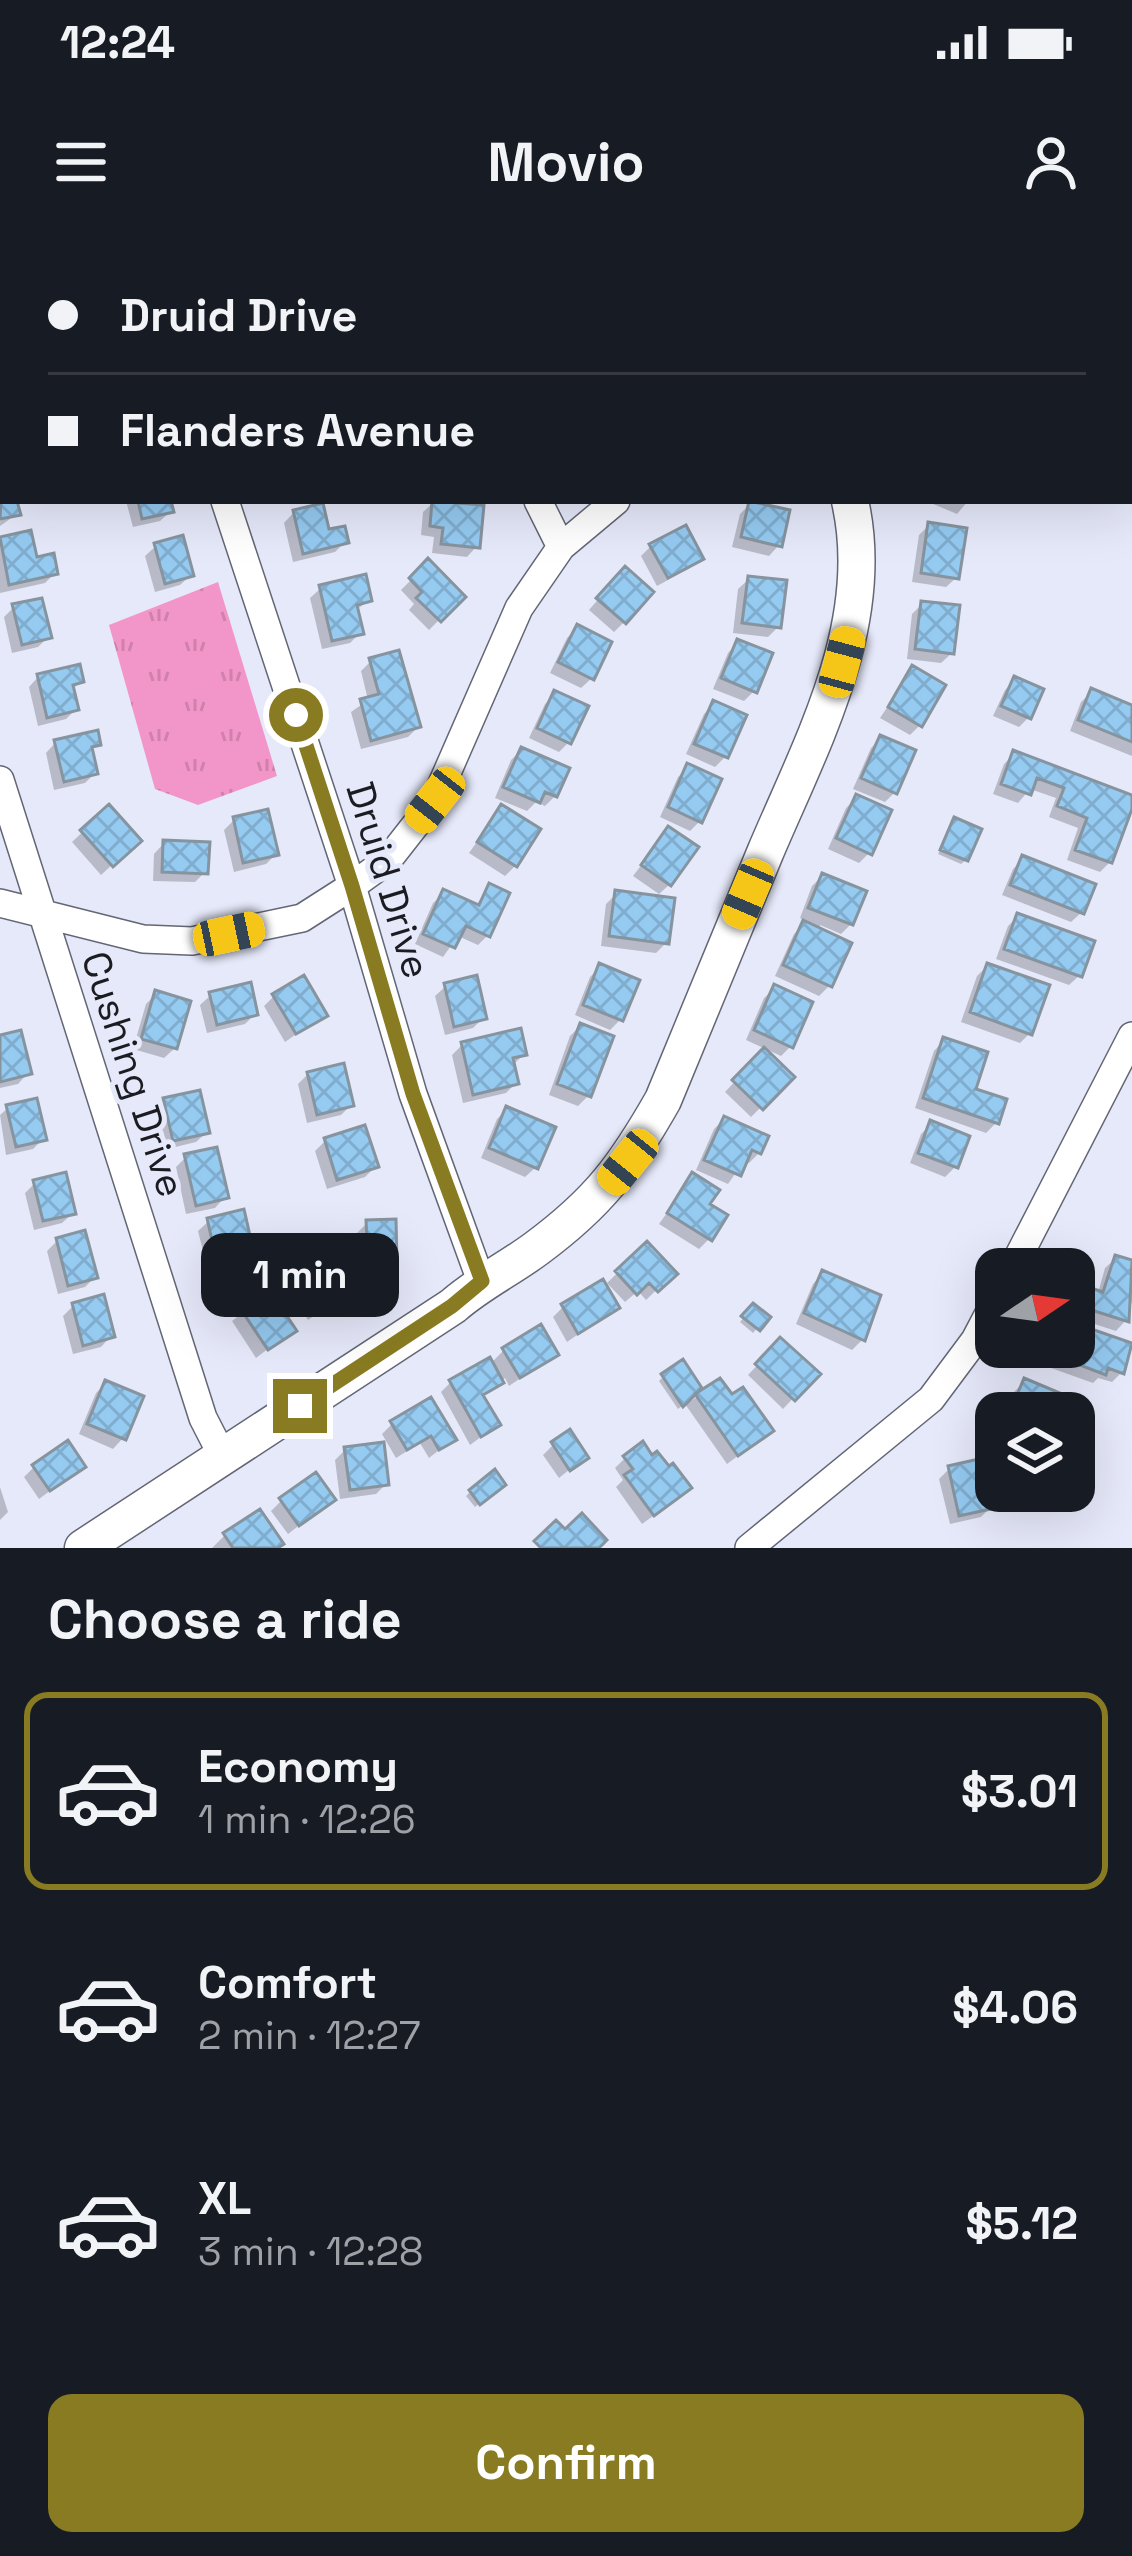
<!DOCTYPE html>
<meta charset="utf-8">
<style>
:root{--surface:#171b24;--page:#242831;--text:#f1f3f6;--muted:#9ea1a6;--line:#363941;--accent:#887b21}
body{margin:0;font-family:"Space Grotesk",sans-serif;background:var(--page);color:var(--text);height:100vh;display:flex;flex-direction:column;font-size:45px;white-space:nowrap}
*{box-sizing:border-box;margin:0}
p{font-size:39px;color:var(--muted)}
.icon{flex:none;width:66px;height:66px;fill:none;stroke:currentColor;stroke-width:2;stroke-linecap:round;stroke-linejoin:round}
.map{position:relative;height:1308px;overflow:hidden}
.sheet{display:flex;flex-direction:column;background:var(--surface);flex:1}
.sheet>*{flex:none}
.hud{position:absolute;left:0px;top:0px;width:1134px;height:264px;box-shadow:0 12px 48px #0002;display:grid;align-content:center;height:264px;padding:0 48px;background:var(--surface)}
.needle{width:78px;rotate:77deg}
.fabs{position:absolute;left:975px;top:1008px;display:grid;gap:24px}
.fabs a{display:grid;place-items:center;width:120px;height:120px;border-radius:24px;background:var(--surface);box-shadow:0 12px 48px #0002;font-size:60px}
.end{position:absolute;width:54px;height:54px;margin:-27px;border:15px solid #887b21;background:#fff;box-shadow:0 0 0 6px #fff}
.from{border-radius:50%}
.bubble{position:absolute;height:84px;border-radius:24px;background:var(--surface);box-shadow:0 12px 48px #0002;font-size:39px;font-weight:700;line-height:84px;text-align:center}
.car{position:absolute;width:36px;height:72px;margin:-36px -18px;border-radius:15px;box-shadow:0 0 9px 3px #0007;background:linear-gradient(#f5c518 24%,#345 0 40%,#f5c518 0 76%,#345 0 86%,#f5c518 0)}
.hud b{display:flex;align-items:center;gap:42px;height:114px;font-size:45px}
.hud b+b{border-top:3px solid var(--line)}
.hud i{width:30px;height:30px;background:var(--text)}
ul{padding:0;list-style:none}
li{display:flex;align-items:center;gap:36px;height:198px;margin:0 24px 18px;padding:0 24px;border:6px solid transparent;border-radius:24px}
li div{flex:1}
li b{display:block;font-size:45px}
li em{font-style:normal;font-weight:700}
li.on{border-color:var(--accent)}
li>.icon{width:108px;height:108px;stroke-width:1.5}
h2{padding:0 48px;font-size:54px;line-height:144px}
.cta{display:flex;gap:24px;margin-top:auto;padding:24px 48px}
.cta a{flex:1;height:138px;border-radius:24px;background:var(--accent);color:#fff;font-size:48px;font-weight:700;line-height:138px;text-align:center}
.status{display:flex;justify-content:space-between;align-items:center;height:84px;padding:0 60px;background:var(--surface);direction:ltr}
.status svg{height:33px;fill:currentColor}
header{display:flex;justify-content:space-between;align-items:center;height:156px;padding:0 48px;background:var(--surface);font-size:54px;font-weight:700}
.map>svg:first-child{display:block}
.grass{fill:url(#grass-tufts)}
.shadow{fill:#0003}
.building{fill:url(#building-cross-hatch);stroke:#86949f;stroke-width:3}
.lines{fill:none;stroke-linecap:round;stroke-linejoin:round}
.minor-casing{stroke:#636674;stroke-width:30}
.tertiary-casing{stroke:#636674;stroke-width:39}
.minor{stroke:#fff;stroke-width:27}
.tertiary{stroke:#fff;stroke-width:36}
.route{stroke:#887b21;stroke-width:15}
.labels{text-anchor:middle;stroke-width:10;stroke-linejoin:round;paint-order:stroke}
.street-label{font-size:39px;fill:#1a1c21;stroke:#e6e9fa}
</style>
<div class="status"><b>12:24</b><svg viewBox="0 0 49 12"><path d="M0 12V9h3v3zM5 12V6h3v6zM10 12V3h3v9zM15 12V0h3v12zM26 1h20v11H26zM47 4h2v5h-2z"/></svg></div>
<header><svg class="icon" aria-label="menu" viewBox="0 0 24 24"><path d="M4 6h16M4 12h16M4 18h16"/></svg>Movio<svg class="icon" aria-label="person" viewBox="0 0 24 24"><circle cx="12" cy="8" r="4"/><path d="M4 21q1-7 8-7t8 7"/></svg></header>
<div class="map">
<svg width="1132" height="1308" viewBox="0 0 1132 1308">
<defs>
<pattern id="grass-tufts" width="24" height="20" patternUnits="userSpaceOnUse" patternTransform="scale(3)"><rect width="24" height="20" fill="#f296c9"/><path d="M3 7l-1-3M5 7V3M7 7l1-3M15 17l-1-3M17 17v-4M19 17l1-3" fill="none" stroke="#cf81ac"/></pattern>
<pattern id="building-cross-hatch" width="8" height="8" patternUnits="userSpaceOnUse" patternTransform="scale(3)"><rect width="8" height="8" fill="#95caf1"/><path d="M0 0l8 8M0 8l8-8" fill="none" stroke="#80adce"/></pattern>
</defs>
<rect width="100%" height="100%" fill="#e6e9fa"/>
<path class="grass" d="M 218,342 L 277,536 L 198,565 L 155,549 L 109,385 Z"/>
<path class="shadow" d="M 96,0 L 96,3 L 43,3 L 48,0 Z
M 215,0 L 244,0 L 245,3 L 211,3 Z
M 369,0 L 402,0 L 403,3 L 364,3 Z
M 522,0 L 580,0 L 581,3 L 522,3 Z
M 840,0 L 902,0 L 902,3 L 840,3 Z
M 3,229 L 3,261 L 14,261 L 17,274 L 0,286 Z
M 126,261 L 168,261 L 171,271 L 160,281 L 133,287 Z
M 926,261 L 968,261 L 957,274 Z
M 434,262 L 477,306 L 467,317 L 432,313 L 434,297 L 421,295 L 423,272 Z
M 751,263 L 779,305 L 769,316 L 732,307 L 740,274 Z
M 294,272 L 327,293 L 345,302 L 335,312 L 293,322 L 284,283 Z
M 929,285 L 957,337 L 946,347 L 912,342 L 919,295 Z
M 29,294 L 35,320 L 55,333 L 45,343 L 0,353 L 0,300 Z
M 156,306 L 191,335 L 180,345 L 155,352 L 145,316 Z
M 651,306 L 700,318 L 690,328 L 657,346 L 641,316 Z
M 428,323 L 462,357 L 429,390 L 409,370 L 414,364 L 401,350 Z
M 749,339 L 778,387 L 768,397 L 733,393 L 738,349 Z
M 615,340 L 624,382 L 614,392 L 589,370 Z
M 321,348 L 369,360 L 355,371 L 360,393 L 350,403 L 322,409 L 310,358 Z
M 922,364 L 952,413 L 941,423 L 907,419 L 912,374 Z
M 14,367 L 48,397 L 38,407 L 12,413 L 4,377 Z
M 577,388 L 592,438 L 581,448 L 550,433 L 567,398 Z
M 738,402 L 754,451 L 744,461 L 713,449 L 728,413 Z
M 371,421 L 418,487 L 408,497 L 361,509 L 351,472 L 368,460 L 361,431 Z
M 913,429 L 920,485 L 910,495 L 880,478 Z
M 39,436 L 81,441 L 71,451 L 76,469 L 66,479 L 38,486 L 29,447 Z
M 1015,440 L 1029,477 L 1019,487 L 993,476 L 1005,450 Z
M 1092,452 L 1132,468 L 1132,516 L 1070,491 L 1081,462 Z
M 555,454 L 569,502 L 559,512 L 529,498 L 545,464 Z
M 714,464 L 725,517 L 715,527 L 686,514 L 704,474 Z
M 881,498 L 895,552 L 885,562 L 853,549 L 871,508 Z
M 56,502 L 98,504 L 90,512 L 95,533 L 85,543 L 54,550 L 46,513 Z
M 521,510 L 555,556 L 545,566 L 536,562 L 527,571 L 495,558 L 511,520 Z
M 1014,514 L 1132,558 L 1110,622 L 1100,632 L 1067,620 L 1078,588 L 1049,577 L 1056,558 L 1030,549 L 1018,563 L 993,554 L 1004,524 Z
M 688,527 L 700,581 L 690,591 L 660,577 L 678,537 Z
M 857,557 L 869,613 L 859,623 L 828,609 L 846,568 Z
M 108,568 L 138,601 L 101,635 L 72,602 Z
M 501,568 L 515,626 L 505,636 L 469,613 Z
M 234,580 L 276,614 L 266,624 L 234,632 L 224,590 Z
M 955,581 L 966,620 L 961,624 L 938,614 Z
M 668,590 L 669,645 L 659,654 L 633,636 Z
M 164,603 L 205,632 L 195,642 L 153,641 L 154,614 Z
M 1023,619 L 1082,672 L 1071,682 L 1002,655 L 1013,629 Z
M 822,636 L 851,684 L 841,694 L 820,685 L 829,746 L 819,756 L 775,736 L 794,694 L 807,681 L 800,678 L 812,646 Z
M 489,647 L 488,695 L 478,705 L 458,696 L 443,717 L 415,704 L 433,663 L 444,653 L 475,667 Z
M 616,654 L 666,703 L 656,713 L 601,706 L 606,664 Z
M 1018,676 L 1080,735 L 1069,745 L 996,719 L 1008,686 Z
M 987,726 L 1030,793 L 1020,803 L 961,782 L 977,736 Z
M 600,727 L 621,779 L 610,790 L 575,775 L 590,737 Z
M 446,746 L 483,778 L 473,788 L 445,795 L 435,756 Z
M 775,748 L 791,806 L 781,816 L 746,800 L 764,758 Z
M 156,754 L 175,808 L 164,818 L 133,809 L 146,764 Z
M 211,755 L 255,774 L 245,784 L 207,793 L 200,765 Z
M 274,756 L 324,775 L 285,802 L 264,766 Z
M 580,786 L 588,856 L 578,866 L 549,855 L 570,796 Z
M 0,798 L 28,833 L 18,844 L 0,848 Z
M 944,800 L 997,882 L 986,893 L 915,868 L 934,811 Z
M 462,805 L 524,814 L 514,824 L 516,843 L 506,853 L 463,863 L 452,815 Z
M 764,811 L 791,837 L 751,877 L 725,852 Z
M 308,834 L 351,865 L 341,875 L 307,883 L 298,844 Z
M 165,861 L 207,892 L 196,902 L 163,910 L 154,871 Z
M 8,868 L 43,899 L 33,909 L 6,915 L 0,875 Z
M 507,869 L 536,927 L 525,937 L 481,918 L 497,879 Z
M 724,879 L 759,913 L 749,923 L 744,921 L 728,944 L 696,930 L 714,889 Z
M 931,884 L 955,927 L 945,937 L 910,923 L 921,894 Z
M 325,901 L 375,927 L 365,937 L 327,949 L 315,911 Z
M 186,917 L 225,957 L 215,968 L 186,974 L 176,927 Z
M 693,936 L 706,965 L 709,999 L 699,1009 L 659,984 Z
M 35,943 L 73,973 L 62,983 L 34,990 L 25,953 Z
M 209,981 L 252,1017 L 242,1028 L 209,1035 L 198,991 Z
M 367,983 L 394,1023 L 384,1033 L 359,1034 L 357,993 Z
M 57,1001 L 95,1037 L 85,1047 L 58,1054 L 47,1011 Z
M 646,1005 L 673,1034 L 646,1060 L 638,1051 L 625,1062 L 607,1043 Z
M 1116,1018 L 1132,1023 L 1132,1062 L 1126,1080 L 1116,1091 L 1076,1078 L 1082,1062 L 1092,1052 L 1098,1053 L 1105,1028 Z
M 823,1033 L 877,1056 L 862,1100 L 852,1110 L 796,1084 L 813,1044 Z
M 305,1048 L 353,1049 L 308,1080 L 295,1058 Z
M 268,1053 L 293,1090 L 256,1118 L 232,1081 Z
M 74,1065 L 111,1096 L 101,1107 L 73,1114 L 63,1076 Z
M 563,1067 L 616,1068 L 567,1102 L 553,1077 Z
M 753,1067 L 766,1078 L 753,1093 L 740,1082 Z
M 1074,1086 L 1131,1106 L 1122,1132 L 1112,1142 L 1098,1138 L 1093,1143 L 1051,1128 L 1058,1107 L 1074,1107 Z
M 780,1101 L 816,1134 L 783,1169 L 748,1135 Z
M 504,1110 L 556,1114 L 509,1146 L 505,1138 L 482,1157 L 497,1185 L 470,1205 L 441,1152 L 451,1142 L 490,1124 Z
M 663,1137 L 688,1163 L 719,1142 L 771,1191 L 727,1224 L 685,1164 L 678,1169 L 659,1141 Z
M 1024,1142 L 1068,1160 L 1063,1173 L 1006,1173 L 1014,1152 Z
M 106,1143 L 123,1198 L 113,1209 L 79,1194 L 96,1153 Z
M 392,1184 L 453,1199 L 429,1218 L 420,1203 L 396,1218 L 382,1194 Z
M 553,1205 L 585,1217 L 559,1238 L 543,1215 Z
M 345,1210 L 386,1244 L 376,1254 L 340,1259 L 335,1220 Z
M 625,1218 L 651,1219 L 668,1230 L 678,1258 L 642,1284 L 616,1247 L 623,1240 L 615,1228 Z
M 34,1227 L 82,1227 L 39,1259 L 24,1237 Z
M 949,1229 L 991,1267 L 981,1277 L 950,1284 L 939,1239 Z
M 0,1247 L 8,1272 L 0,1280 Z
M 498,1248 L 475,1267 L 466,1256 L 470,1252 Z
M 332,1260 L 288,1294 L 271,1271 L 281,1261 Z
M 225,1295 L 276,1308 L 212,1308 Z"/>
<path class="building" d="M 3,226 L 3,261 L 17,261 L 21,275 L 0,279 Z
M 138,261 L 171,261 L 174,272 L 142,279 Z
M 432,261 L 484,265 L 480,308 L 441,304 L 443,288 L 430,286 Z
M 749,261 L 790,270 L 782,307 L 741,297 Z
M 323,263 L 329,289 L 345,286 L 349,303 L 303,314 L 293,270 Z
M 928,282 L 967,288 L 959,339 L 921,333 Z
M 686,285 L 704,319 L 668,338 L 649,304 Z
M 31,290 L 37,317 L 54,313 L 58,334 L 9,345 L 0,297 Z
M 183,295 L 194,336 L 165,344 L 154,303 Z
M 428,318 L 466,357 L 441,382 L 416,358 L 422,352 L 409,338 Z
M 625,326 L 654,352 L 626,384 L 596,358 Z
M 366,334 L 372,361 L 357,365 L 364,394 L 332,401 L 319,345 Z
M 748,336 L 787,340 L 781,388 L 742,383 Z
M 42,358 L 52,398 L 22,405 L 12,364 Z
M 921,361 L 960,365 L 954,414 L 915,409 Z
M 577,384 L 612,402 L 594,440 L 558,422 Z
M 737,399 L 773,413 L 757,453 L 721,438 Z
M 399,410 L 421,487 L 371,501 L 360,459 L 379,454 L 369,418 Z
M 80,424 L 84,442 L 73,445 L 79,470 L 47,478 L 37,434 Z
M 912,425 L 946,445 L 922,487 L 888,467 Z
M 1014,436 L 1044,449 L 1031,479 L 1001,466 Z
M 1091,448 L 1132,465 L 1132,502 L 1078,480 Z
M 554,450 L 589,466 L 571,504 L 537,488 Z
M 713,460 L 747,475 L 728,518 L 694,504 Z
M 98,490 L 101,505 L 92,507 L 98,534 L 64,542 L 54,500 Z
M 880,495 L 916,510 L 897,554 L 861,538 Z
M 521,507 L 570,528 L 557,557 L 545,552 L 540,563 L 503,547 Z
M 1013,510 L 1132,555 L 1132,569 L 1112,623 L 1075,610 L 1087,578 L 1057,566 L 1064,548 L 1037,538 L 1031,555 L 1001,544 Z
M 687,523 L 722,539 L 702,583 L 668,567 Z
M 856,554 L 892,570 L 872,615 L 836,598 Z
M 109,564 L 142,601 L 113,627 L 80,590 Z
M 501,564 L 541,589 L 517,627 L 477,602 Z
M 268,569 L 279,615 L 243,623 L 233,577 Z
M 954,577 L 982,589 L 968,621 L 940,610 Z
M 668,586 L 699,607 L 671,646 L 641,625 Z
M 163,600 L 210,602 L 208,634 L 162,632 Z
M 1022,615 L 1096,644 L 1084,674 L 1010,645 Z
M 822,633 L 867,651 L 853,685 L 808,668 Z
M 489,643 L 510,653 L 490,697 L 466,686 L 455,708 L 423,694 L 443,649 L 479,665 Z
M 615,650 L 675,658 L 669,704 L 609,696 Z
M 1017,673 L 1095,701 L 1082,737 L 1004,709 Z
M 803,680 L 852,703 L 832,747 L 783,725 Z
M 599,723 L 640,740 L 623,781 L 583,765 Z
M 987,723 L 1050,745 L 1032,795 L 970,772 Z
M 304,735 L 328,776 L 296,794 L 272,754 Z
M 477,735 L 487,779 L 454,787 L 444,743 Z
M 251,742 L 258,775 L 217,785 L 209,752 Z
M 774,744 L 813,762 L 793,808 L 754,790 Z
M 155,750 L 191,761 L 177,809 L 141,799 Z
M 580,783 L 614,796 L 591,857 L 557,844 Z
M 521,788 L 527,815 L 513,818 L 519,844 L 473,855 L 461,802 Z
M 21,790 L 32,834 L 0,842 L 0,795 Z
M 943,797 L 988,812 L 976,849 L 1007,859 L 999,884 L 923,858 Z
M 764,807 L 795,837 L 763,870 L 732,840 Z
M 344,823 L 354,866 L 317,875 L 307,832 Z
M 200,850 L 210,893 L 173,901 L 163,858 Z
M 37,858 L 47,900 L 16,907 L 6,865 Z
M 506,866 L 556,887 L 538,929 L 489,908 Z
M 724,876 L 769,896 L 761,914 L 752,910 L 741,936 L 704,920 Z
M 930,880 L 970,896 L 958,928 L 918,913 Z
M 365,885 L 379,927 L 337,940 L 324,898 Z
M 217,907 L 229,958 L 196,966 L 184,914 Z
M 66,932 L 76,974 L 43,981 L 33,940 Z
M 692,932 L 720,950 L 710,964 L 728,975 L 712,1001 L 667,973 Z
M 244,969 L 255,1018 L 218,1027 L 207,978 Z
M 396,979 L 397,1024 L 368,1025 L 366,980 Z
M 85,990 L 98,1038 L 68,1046 L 56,998 Z
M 647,1001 L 678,1034 L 658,1052 L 649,1043 L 637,1055 L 615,1031 Z
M 1115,1015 L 1132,1020 L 1129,1082 L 1085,1068 L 1091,1048 L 1103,1052 Z
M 340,1022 L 357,1049 L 319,1072 L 303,1045 Z
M 822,1030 L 881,1055 L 865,1101 L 804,1073 Z
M 603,1039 L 620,1068 L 578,1094 L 561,1064 Z
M 269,1049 L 297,1091 L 268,1110 L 240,1068 Z
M 104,1054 L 115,1097 L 83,1106 L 72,1063 Z
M 753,1063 L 771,1077 L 760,1091 L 741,1076 Z
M 1074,1083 L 1132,1103 L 1124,1134 L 1108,1128 L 1106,1135 L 1059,1117 L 1062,1107 L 1074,1107 Z
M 541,1084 L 559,1115 L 520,1138 L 502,1108 Z
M 780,1097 L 821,1134 L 795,1161 L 755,1124 Z
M 490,1117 L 504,1143 L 483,1155 L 501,1185 L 481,1197 L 449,1140 Z
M 683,1119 L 702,1148 L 683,1167 L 661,1134 Z
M 720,1138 L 732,1154 L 743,1147 L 774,1191 L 738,1216 L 695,1154 Z
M 1024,1138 L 1072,1158 L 1067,1173 L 1011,1170 Z
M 105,1140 L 144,1156 L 126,1200 L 87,1184 Z
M 431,1157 L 457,1200 L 439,1210 L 431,1196 L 407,1210 L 390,1181 Z
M 570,1189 L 589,1218 L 570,1231 L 551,1202 Z
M 68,1200 L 86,1227 L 50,1251 L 32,1225 Z
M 643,1201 L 652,1215 L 657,1211 L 669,1226 L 673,1223 L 692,1248 L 654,1276 L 624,1235 L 633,1229 L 623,1216 Z
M 384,1202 L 389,1245 L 350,1250 L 344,1207 Z
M 983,1218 L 995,1268 L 959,1276 L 948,1226 Z
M 495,1229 L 506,1245 L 480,1265 L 469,1250 Z
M 316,1232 L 336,1260 L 299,1286 L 279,1258 Z
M 260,1269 L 284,1304 L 278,1308 L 233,1308 L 223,1293 Z
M 582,1273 L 607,1300 L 599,1308 L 541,1308 L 534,1301 L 556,1280 L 565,1289 Z"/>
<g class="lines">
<defs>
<path id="minor" d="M 153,0 L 154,3
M 465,0 L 465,3
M 1131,98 L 1132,98
M 225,261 L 352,646 L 413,854 L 481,1041
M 538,261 L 561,307
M 0,540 L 203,1178 L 223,1217
M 0,663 L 143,699 L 192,701 L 302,678 L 352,646 L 388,620 L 435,560 L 519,368 L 561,307 L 616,261
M 1012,1029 L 1132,796
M 749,1308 L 931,1159 L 975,1100 L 996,1060"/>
<path id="tertiary" d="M 783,0 L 784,3
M 83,1308 L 453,1066 C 479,1043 509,1029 537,1008 C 599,962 625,927 663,860 C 697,778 731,696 765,613 C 811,504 878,384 850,261"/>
</defs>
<use href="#minor" class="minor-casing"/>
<use href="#tertiary" class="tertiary-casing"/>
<use href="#minor" class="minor"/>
<use href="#tertiary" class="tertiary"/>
</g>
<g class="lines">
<path class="route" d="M 296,475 L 352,646 L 413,854 L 482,1041 L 452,1066 L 300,1166"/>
</g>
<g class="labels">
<g class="street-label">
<text transform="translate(389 640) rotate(73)" y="14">Druid Drive</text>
<text transform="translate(134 834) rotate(72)" y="14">Cushing Drive</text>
</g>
</g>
</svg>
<div class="fabs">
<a><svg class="needle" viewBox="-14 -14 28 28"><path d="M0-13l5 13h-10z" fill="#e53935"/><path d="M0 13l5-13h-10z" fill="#9ea1a6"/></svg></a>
<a><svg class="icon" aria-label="layers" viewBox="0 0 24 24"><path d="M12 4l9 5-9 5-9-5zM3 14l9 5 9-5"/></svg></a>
</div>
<i class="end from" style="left:296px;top:475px"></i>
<i class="end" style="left:300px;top:1166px"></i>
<div class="bubble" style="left:201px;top:993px;width:198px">1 min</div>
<i class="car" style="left:842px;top:422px;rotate:15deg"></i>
<i class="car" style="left:435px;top:560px;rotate:218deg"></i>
<i class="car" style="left:748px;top:654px;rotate:203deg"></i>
<i class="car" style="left:229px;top:694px;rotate:78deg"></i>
<i class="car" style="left:628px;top:922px;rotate:219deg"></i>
<div class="hud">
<b><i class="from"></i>Druid Drive</b>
<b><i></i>Flanders Avenue</b>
</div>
</div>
<section class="sheet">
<h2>Choose a ride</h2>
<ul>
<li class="on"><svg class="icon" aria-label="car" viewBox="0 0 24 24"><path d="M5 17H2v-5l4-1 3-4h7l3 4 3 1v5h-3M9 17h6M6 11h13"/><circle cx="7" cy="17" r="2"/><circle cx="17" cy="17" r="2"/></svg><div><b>Economy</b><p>1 min · 12:26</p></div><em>$3.01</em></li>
<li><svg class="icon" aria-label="car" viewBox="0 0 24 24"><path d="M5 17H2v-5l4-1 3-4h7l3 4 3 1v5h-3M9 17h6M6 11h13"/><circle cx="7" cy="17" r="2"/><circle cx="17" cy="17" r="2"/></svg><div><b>Comfort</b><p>2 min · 12:27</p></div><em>$4.06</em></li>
<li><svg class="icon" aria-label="car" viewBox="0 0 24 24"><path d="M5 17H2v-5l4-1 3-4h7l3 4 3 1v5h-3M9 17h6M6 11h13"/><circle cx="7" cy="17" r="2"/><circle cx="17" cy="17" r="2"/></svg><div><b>XL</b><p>3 min · 12:28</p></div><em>$5.12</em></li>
</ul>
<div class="cta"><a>Confirm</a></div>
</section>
